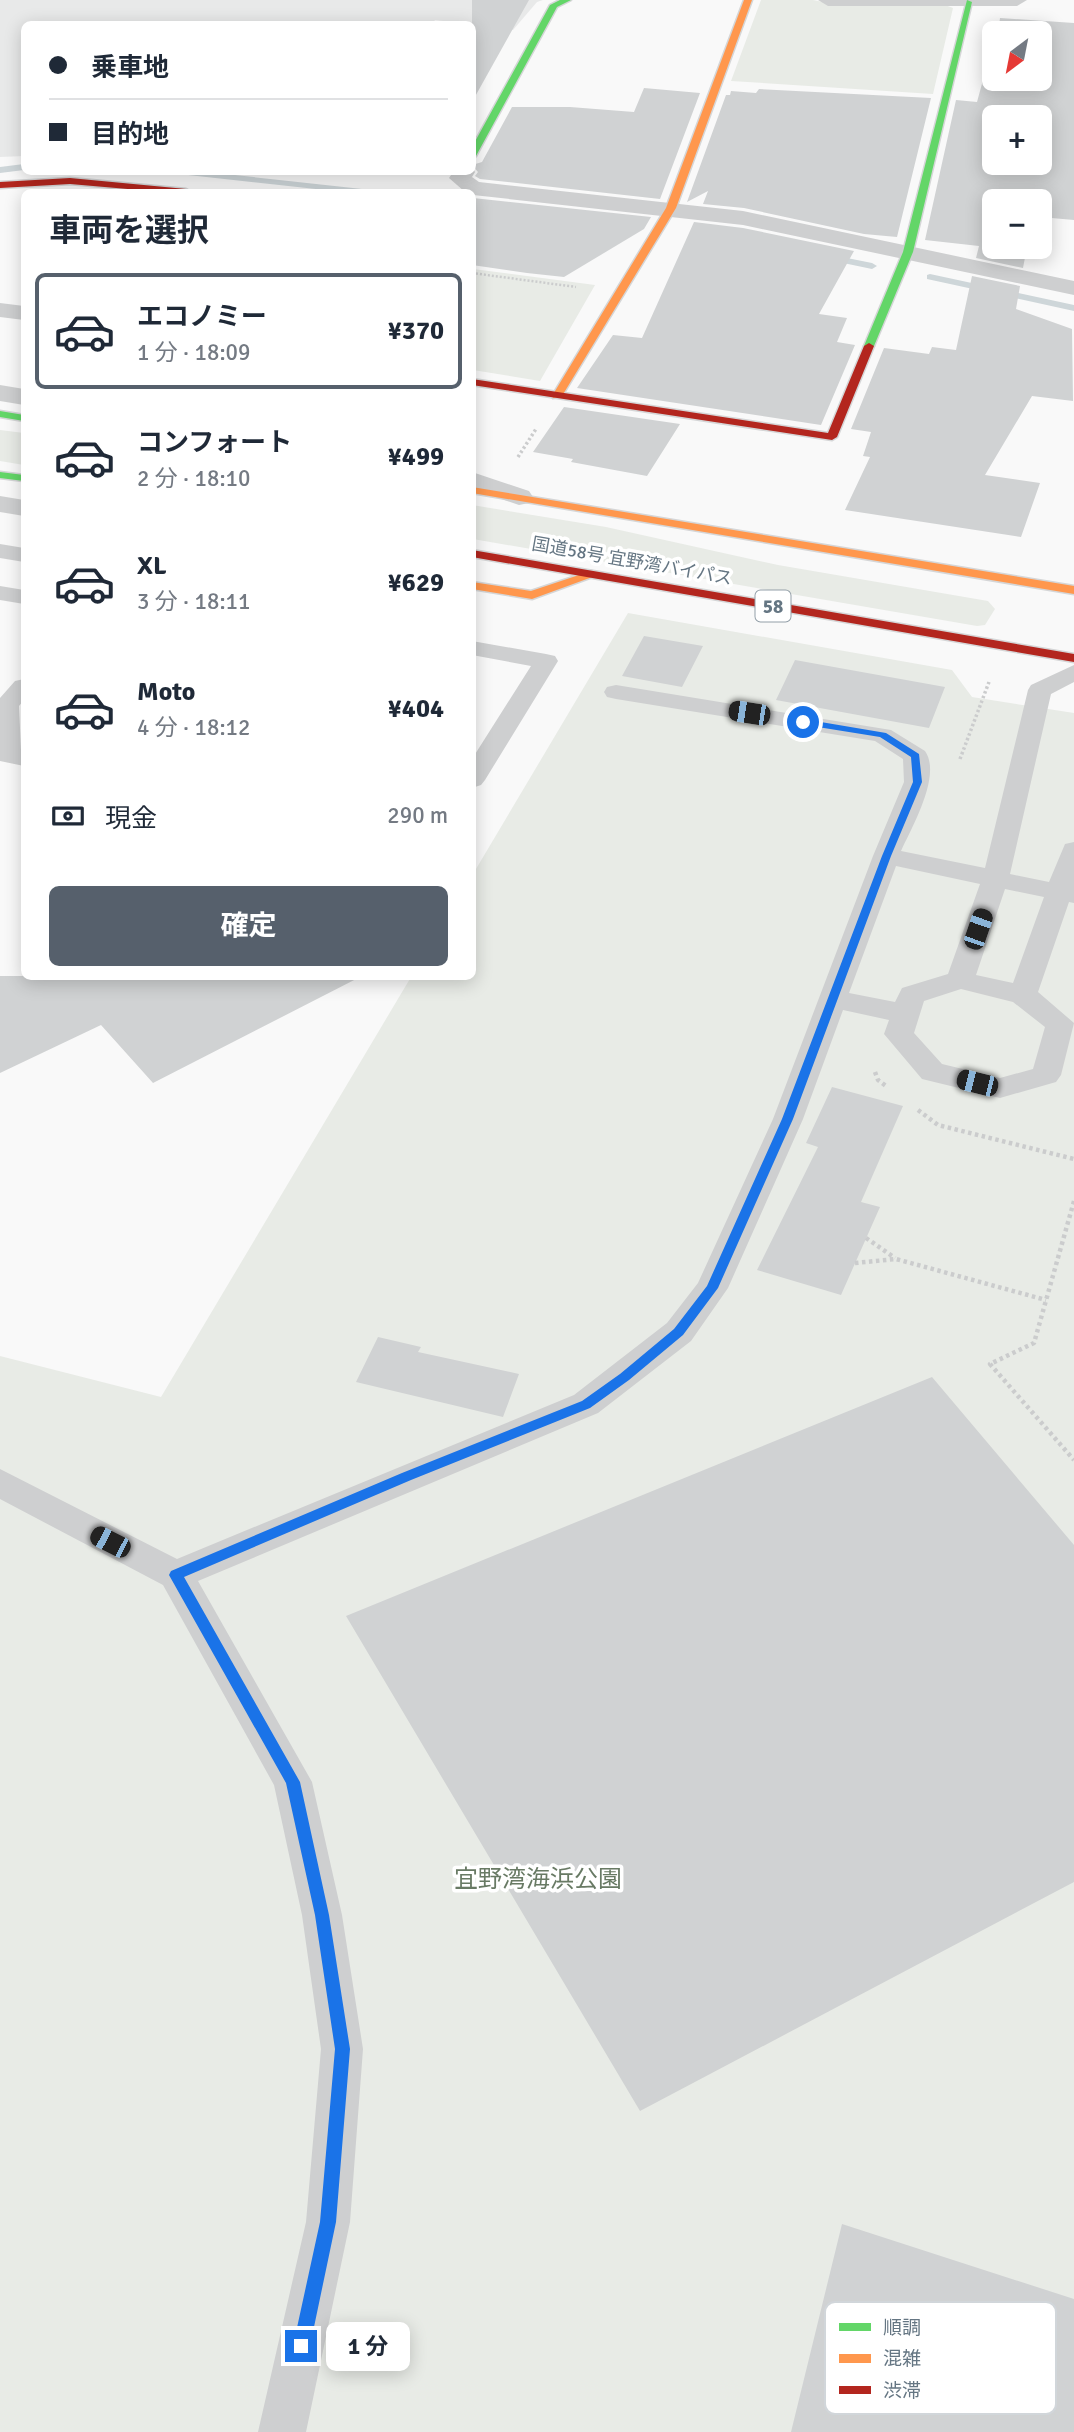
<!DOCTYPE html>
<html lang="ja">
<meta charset="utf-8">
<style>
:root{--surface:#fff;--page:#f2f2f3;--text:#1f2937;--muted:#747a83;--line:#e0e1e3;--accent:#56606c}
body{margin:0;font-family:Signika,"Noto Sans JP",sans-serif;background:var(--page);color:var(--text);height:100vh;display:flex;flex-direction:column;font-size:26px;white-space:nowrap}
*{box-sizing:border-box;margin:0}
p{font-size:23px;color:var(--muted)}
.icon{flex:none;width:38px;height:38px;fill:none;stroke:currentColor;stroke-width:2;stroke-linecap:round;stroke-linejoin:round}
.map{position:relative;flex:1;overflow:hidden}
.side{position:absolute;left:21px;top:189px;width:455px;height:791px;display:flex;flex-direction:column;background:var(--surface);border-radius:10px;box-shadow:0 4px 18px #0003}
.side>*{flex:none}
.guide{position:absolute;left:21px;top:21px;width:455px;height:154px;border-radius:10px;box-shadow:0 4px 18px #0003;display:grid;align-content:center;height:154px;padding:0 28px;background:var(--surface)}
.needle{width:46px;rotate:212deg}
.tools{position:absolute;left:982px;top:21px;display:grid;gap:14px}
.tools a{display:grid;place-items:center;width:70px;height:70px;border-radius:10px;background:var(--surface);box-shadow:0 4px 18px #0003;font-size:35px}
.end{position:absolute;width:32px;height:32px;margin:-16px;border:9px solid #1a73e8;background:#fff;box-shadow:0 0 0 4px #fff}
.from{border-radius:50%}
.bubble{position:absolute;height:49px;border-radius:10px;background:var(--surface);box-shadow:0 4px 18px #0003;font-size:23px;font-weight:700;line-height:49px;text-align:center}
.car{position:absolute;width:21px;height:42px;margin:-21px -10px;border-radius:9px;box-shadow:0 0 5px 2px #0007;background:linear-gradient(#222 24%,#8ab4d8 0 40%,#222 0 76%,#8ab4d8 0 86%,#222 0)}
.guide b{display:flex;align-items:center;gap:24px;height:66px;font-size:26px}
.guide b+b{border-top:2px solid var(--line)}
.guide i{width:18px;height:18px;background:var(--text)}
ul{padding:0;list-style:none}
li{display:flex;align-items:center;gap:21px;height:116px;margin:0 14px 10px;padding:0 14px;border:4px solid transparent;border-radius:10px}
li div{flex:1}
li b{display:block;font-size:26px}
li em{font-style:normal;font-weight:700}
li.on{border-color:var(--accent)}
li>.icon{width:63px;height:63px;stroke-width:1.5}
h2{padding:0 28px;font-size:32px;line-height:84px}
.pay{display:flex;align-items:center;gap:18px;height:77px;padding:0 28px;font-size:26px}
.pay p{margin-inline-start:auto}
.primary-button{display:flex;gap:14px;margin-top:auto;padding:14px 28px}
.primary-button a{flex:1;height:80px;border-radius:10px;background:var(--accent);color:#fff;font-size:28px;font-weight:700;line-height:80px;text-align:center}
.map>svg:first-child{display:block}
.built{fill:#e8e9e9}
.green{fill:#e8ebe6}
.lines{fill:none;stroke-linecap:round;stroke-linejoin:round}
.stream{fill:#ced6d9;fill-rule:evenodd}
.building{fill:#d0d2d3;fill-rule:evenodd}
.fast-casing{stroke:#d5d6d7;stroke-width:3}
.slow-casing{stroke:#d5d6d7;stroke-width:3}
.jam-casing{stroke:#d5d6d7;stroke-width:3}
.path-far2{stroke:#cbcccd;stroke-width:2.5;stroke-dasharray:2 2;stroke-linecap:butt}
.path-far1{stroke:#cbcccd;stroke-width:3.5;stroke-dasharray:2.5 2.5;stroke-linecap:butt}
.path{stroke:#cbcccd;stroke-width:4.5;stroke-dasharray:3.5 3.5;stroke-linecap:butt}
.lane{fill:#cecfd0;fill-rule:evenodd}
.street{fill:#cecfd0;fill-rule:evenodd}
.fast{fill:#63d668;fill-rule:evenodd}
.slow{fill:#ff974d;fill-rule:evenodd}
.jam{fill:#b3261e;fill-rule:evenodd}
.route{fill:#1a73e8}
.labels{text-anchor:middle;stroke-width:7;stroke-linejoin:round;paint-order:stroke}
.far-street-label{font-size:18px;fill:#657683;stroke:#fff}
.shield{fill:#fff;stroke:#939fa8;stroke-width:2}
.shield-label{font-size:19px;font-weight:bold;fill:#657683}
.near-park-label{font-size:24px;fill:#687a64;stroke:#fff}
.key{fill:#fff;stroke:#d1d6da;stroke-width:2}
.key-label{font-size:19px;fill:#657683}
</style>
<div class="map">
<svg width="1074" height="2432" viewBox="0 0 1074 2432">
<rect width="100%" height="100%" fill="#f9f9f9"/>
<path class="built" d="M 0,0 L 543,0 L 537,2 L 513,30 L 435,20 L 432,24 L 24,24 L 24,156 L 0,157 Z"/>
<path class="green" d="M 761,0 L 813,0 L 833,4 L 937,2 L 953,8 L 933,94 L 731,81 Z
M 473,269 L 595,285 L 540,381 L 473,370 Z
M 0,430 L 24,433 L 24,465 L 0,461 Z
M 472,505 L 606,527 L 778,565 L 988,601 L 995,609 L 985,625 L 977,626 L 473,539 Z
M 628,613 L 952,670 L 972,697 L 1074,713 L 1074,2432 L 0,2432 L 0,1356 L 161,1397 L 411,977 L 472,976 L 473,874 Z"/>
<g class="lines">
<path class="stream" d="M 24,164 L 24,170 L 0,173 L 0,167 Z
M 184,172 L 207,172 L 362,189 L 367,192 L 343,192 L 188,175 Z
M 827,254 L 872,263 L 877,266 L 872,269 L 824,259 L 822,257 Z
M 930,274 L 1074,305 L 1074,311 L 927,279 L 927,275 Z"/>
</g>
<path class="building" d="M 472,0 L 529,0 L 472,102 Z
M 1000,18 L 1074,23 L 1074,220 L 1040,217 L 1040,201 L 994,201 L 994,247 L 1027,247 L 1023,268 L 976,258 L 979,246 L 925,240 L 956,100 L 977,102 L 986,69 L 993,69 L 994,62 L 994,79 L 1040,79 L 1040,33 L 998,33 ZM 994,117 L 1040,117 L 1040,163 L 994,163 Z
M 644,88 L 700,93 L 660,199 L 480,179 L 475,176 L 478,172 L 472,165 L 482,162 L 512,107 L 570,107 L 634,112 Z
M 759,89 L 931,98 L 897,237 L 864,234 L 744,208 L 703,204 L 708,191 L 687,202 L 726,95 L 730,95 L 731,91 L 756,93 Z
M 472,198 L 473,198 L 651,217 L 644,229 L 564,277 L 527,273 L 472,265 Z
M 694,222 L 743,228 L 854,251 L 819,314 L 847,318 L 837,342 L 855,345 L 821,425 L 577,388 L 613,335 L 642,338 Z
M 972,276 L 1020,286 L 1016,309 L 1072,329 L 1073,401 L 1032,396 L 985,475 L 1040,483 L 1021,537 L 845,510 L 870,457 L 863,456 L 871,432 L 851,429 L 884,348 L 929,354 L 932,347 L 956,350 Z
M 564,407 L 680,424 L 647,476 L 571,462 L 573,459 L 533,452 Z
M 644,636 L 703,646 L 682,687 L 622,676 Z
M 795,660 L 945,687 L 929,728 L 776,700 Z
M 0,976 L 362,976 L 153,1083 L 101,1025 L 0,1073 Z
M 832,1087 L 903,1106 L 861,1202 L 880,1207 L 841,1295 L 757,1270 L 818,1147 L 806,1143 Z
M 378,1337 L 421,1347 L 418,1352 L 519,1374 L 503,1417 L 356,1382 Z
M 932,1377 L 1074,1545 L 1074,1882 L 640,2111 L 346,1616 Z
M 842,2224 L 1074,2299 L 1074,2432 L 791,2432 Z"/>
<g class="lines">
<defs>
<path id="fast" d="M 560,0 L 571,0 L 557,7 L 476,156 L 472,159 L 472,147 L 550,5 Z
M 967,0 L 972,2 L 913,252 L 874,346 L 865,348 L 864,346 L 903,252 Z
M 0,411 L 24,415 L 24,421 L 0,417 Z
M 0,472 L 24,475 L 24,481 L 0,478 Z"/>
<path id="slow" d="M 744,0 L 752,0 L 676,208 L 562,396 L 553,398 L 552,396 L 666,208 Z
M 472,487 L 1074,586 L 1074,594 L 472,493 Z
M 591,571 L 595,572 L 595,576 L 532,599 L 472,589 L 472,582 L 531,591 Z"/>
<path id="jam" d="M 70,178 L 186,189 L 191,192 L 162,192 L 70,184 L 0,188 L 0,182 Z
M 869,343 L 874,346 L 837,437 L 832,440 L 472,385 L 472,379 L 828,433 L 864,346 Z
M 472,550 L 1074,654 L 1074,662 L 472,557 Z"/>
</defs>
<use href="#fast" class="fast-casing"/>
<use href="#slow" class="slow-casing"/>
<use href="#jam" class="jam-casing"/>
<path class="path-far2" d="M 472,273 L 576,287"/>
<path class="path-far1" d="M 518,457 L 536,429
M 960,759 L 989,682"/>
<path class="path" d="M 875,1072 L 878,1080 L 886,1086
M 918,1110 L 938,1125 L 1074,1159
M 1074,1201 L 1034,1343 L 990,1364 L 1074,1460
M 866,1238 L 895,1258
M 855,1263 L 896,1259 L 1046,1300"/>
<path class="lane" d="M 0,544 L 24,548 L 24,562 L 0,558 Z
M 0,586 L 24,590 L 24,604 L 0,600 Z
M 472,641 L 546,654 L 555,656 L 558,661 L 485,780 L 481,785 L 472,788 L 472,759 L 531,666 L 472,655 Z
M 1074,665 L 1074,682 L 1051,694 L 1010,874 L 1049,882 L 1065,844 L 1074,842 L 1074,903 L 1069,902 L 1038,992 L 1074,1023 L 1061,1075 L 1056,1082 L 1000,1098 L 922,1079 L 884,1034 L 889,1020 L 843,1010 L 803,1119 L 728,1288 L 691,1341 L 598,1413 L 198,1581 L 312,1782 L 342,1915 L 363,2049 L 350,2222 L 306,2432 L 258,2432 L 306,2222 L 321,2049 L 302,1915 L 274,1785 L 163,1585 L 0,1499 L 0,1469 L 177,1559 L 574,1395 L 667,1323 L 698,1283 L 773,1119 L 873,856 L 904,782 L 903,759 L 875,741 L 616,699 L 607,697 L 604,692 L 607,687 L 616,685 L 891,730 L 925,751 C 942,775 912,827 901,851 L 985,868 L 1028,690 L 1031,685 ZM 896,866 L 980,884 L 948,974 L 902,988 L 895,1002 L 849,993 ZM 1005,889 L 1044,897 L 1013,983 L 976,975 ZM 961,989 L 1013,1002 L 1045,1027 L 1033,1069 L 1000,1078 L 942,1064 L 914,1033 L 924,1001 Z
M 24,679 L 24,700 L 19,706 L 21,750 L 24,750 L 24,766 L 0,761 L 0,698 L 15,681 Z"/>
<path class="street" d="M 818,0 L 1027,0 L 1017,6 L 828,6 Z
M 472,168 L 475,172 L 472,177 L 479,182 L 743,211 L 1074,281 L 1074,295 L 743,225 L 473,195 L 465,192 L 449,178 L 453,172 L 472,172 Z
M 0,303 L 24,306 L 24,320 L 0,317 Z
M 0,385 L 24,389 L 24,405 L 0,401 Z
M 472,472 L 529,491 L 533,497 L 529,503 L 519,505 L 472,489 Z
M 0,496 L 24,500 L 24,516 L 0,512 Z"/>
<use href="#fast" class="fast"/>
<use href="#slow" class="slow"/>
<use href="#jam" class="jam"/>
</g>
<path class="route" d="M 803,719 L 886,733 L 919,754 L 922,782 L 891,856 L 793,1119 L 718,1288 L 683,1335 L 629,1380 L 590,1408 L 411,1480 L 184,1577 L 300,1782 L 329,1915 L 350,2049 L 336,2222 L 310,2346 L 307,2352 L 301,2354 L 295,2352 L 293,2346 L 320,2222 L 335,2049 L 315,1915 L 286,1783 L 169,1575 L 171,1571 L 402,1473 L 582,1401 L 620,1374 L 674,1329 L 707,1286 L 782,1119 L 882,856 L 913,782 L 911,757 L 880,737 L 799,724 L 799,720 Z"/>
<g class="labels">
<g class="far-street-label">
<text transform="translate(632 561) rotate(10)" y="6">国道58号 宜野湾バイパス</text>
</g>
<rect class="shield" x="755.5" y="590.5" width="35" height="31" rx="5"/>
<g class="shield-label">
<text x="773" y="613">58</text>
</g>
<g class="near-park-label">
<text x="538" y="1887">宜野湾海浜公園</text>
</g>
</g>
<rect x="825" y="2302" width="231" height="112" rx="10" class="key"/>
<rect x="839" y="2323" width="32" height="8" fill="#63d668"/>
<rect x="839" y="2354" width="32" height="9" fill="#ff974d"/>
<rect x="839" y="2386" width="32" height="8" fill="#b3261e"/>
<g class="key-label">
<text x="883" y="2334">順調</text>
<text x="883" y="2365">混雑</text>
<text x="883" y="2397">渋滞</text>
</g>
</svg>
<div class="tools">
<a><svg class="needle" viewBox="-14 -14 28 28"><path d="M0-13l5 13h-10z" fill="#e53935"/><path d="M0 13l5-13h-10z" fill="#747a83"/></svg></a>
<a>+</a>
<a>−</a>
</div>
<i class="end from" style="left:803px;top:722px"></i>
<i class="end" style="left:301px;top:2346px"></i>
<div class="bubble" style="left:326px;top:2322px;width:84px">1 分</div>
<i class="car" style="left:749px;top:713px;rotate:279deg"></i>
<i class="car" style="left:978px;top:929px;rotate:19deg"></i>
<i class="car" style="left:977px;top:1083px;rotate:284deg"></i>
<i class="car" style="left:110px;top:1542px;rotate:297deg"></i>
<div class="guide">
<b><i class="from"></i>乗車地</b>
<b><i></i>目的地</b>
</div>
<section class="side">
<h2>車両を選択</h2>
<ul>
<li class="on"><svg class="icon" aria-label="car" viewBox="0 0 24 24"><path d="M5 17H2v-5l4-1 3-4h7l3 4 3 1v5h-3M9 17h6M6 11h13"/><circle cx="7" cy="17" r="2"/><circle cx="17" cy="17" r="2"/></svg><div><b>エコノミー</b><p>1 分 · 18:09</p></div><em>¥370</em></li>
<li><svg class="icon" aria-label="car" viewBox="0 0 24 24"><path d="M5 17H2v-5l4-1 3-4h7l3 4 3 1v5h-3M9 17h6M6 11h13"/><circle cx="7" cy="17" r="2"/><circle cx="17" cy="17" r="2"/></svg><div><b>コンフォート</b><p>2 分 · 18:10</p></div><em>¥499</em></li>
<li><svg class="icon" aria-label="car" viewBox="0 0 24 24"><path d="M5 17H2v-5l4-1 3-4h7l3 4 3 1v5h-3M9 17h6M6 11h13"/><circle cx="7" cy="17" r="2"/><circle cx="17" cy="17" r="2"/></svg><div><b>XL</b><p>3 分 · 18:11</p></div><em>¥629</em></li>
<li><svg class="icon" aria-label="car" viewBox="0 0 24 24"><path d="M5 17H2v-5l4-1 3-4h7l3 4 3 1v5h-3M9 17h6M6 11h13"/><circle cx="7" cy="17" r="2"/><circle cx="17" cy="17" r="2"/></svg><div><b>Moto</b><p>4 分 · 18:12</p></div><em>¥404</em></li>
</ul>
<div class="pay"><svg class="icon" aria-label="cash" viewBox="0 0 24 24"><path d="M3 7h18v10H3z"/><circle cx="12" cy="12" r="2"/></svg>現金<p>290 m</p></div>
<div class="primary-button"><a>確定</a></div>
</section>
</div>
